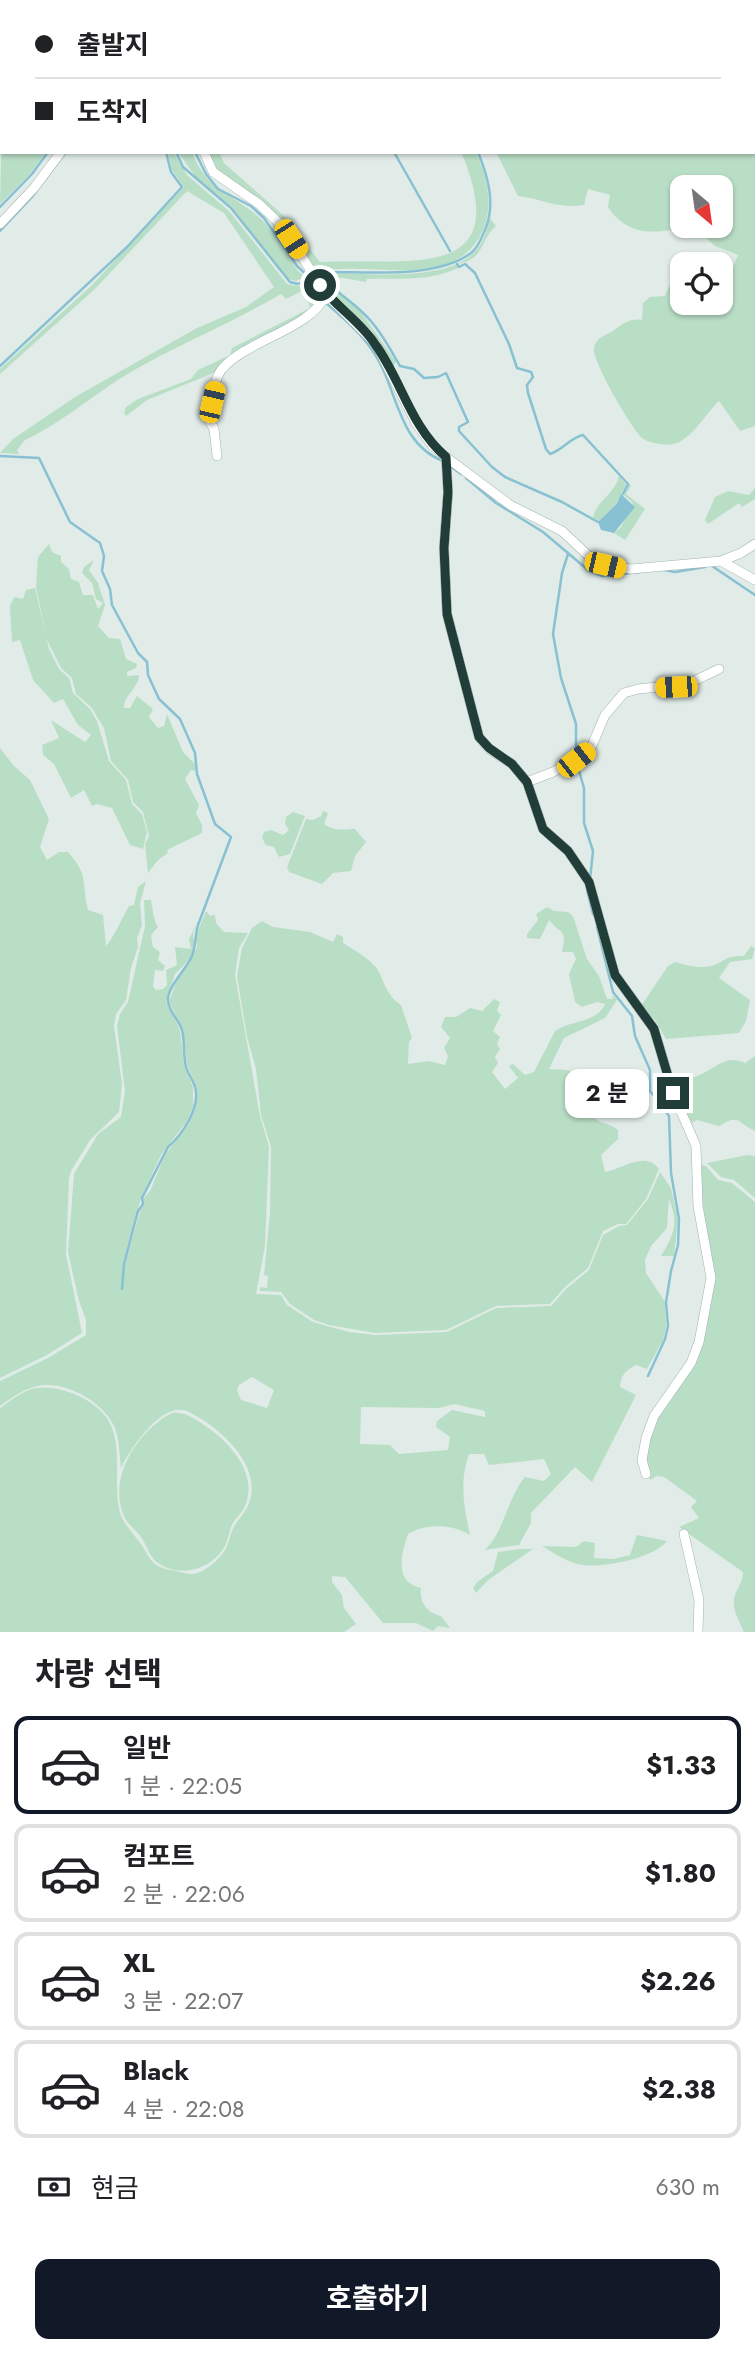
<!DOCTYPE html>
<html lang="ko">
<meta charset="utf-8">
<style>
:root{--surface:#fff;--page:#f6f6f6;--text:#202124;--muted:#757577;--line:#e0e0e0;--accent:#111827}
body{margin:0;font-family:Jost,"Noto Sans KR",sans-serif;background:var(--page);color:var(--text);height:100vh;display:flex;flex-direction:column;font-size:26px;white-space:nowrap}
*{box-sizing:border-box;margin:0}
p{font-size:23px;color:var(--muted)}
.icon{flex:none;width:38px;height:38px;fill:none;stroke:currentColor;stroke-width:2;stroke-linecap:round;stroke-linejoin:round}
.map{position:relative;height:1632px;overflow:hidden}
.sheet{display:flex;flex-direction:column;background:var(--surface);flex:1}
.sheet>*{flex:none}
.hud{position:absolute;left:0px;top:0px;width:756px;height:154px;box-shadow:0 2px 5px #0004;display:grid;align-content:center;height:154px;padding:0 35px;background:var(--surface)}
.needle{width:46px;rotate:151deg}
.fabs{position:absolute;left:670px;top:175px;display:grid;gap:14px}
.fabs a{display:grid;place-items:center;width:63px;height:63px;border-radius:14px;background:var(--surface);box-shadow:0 2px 5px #0004;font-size:35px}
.end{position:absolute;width:32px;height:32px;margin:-16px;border:9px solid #213d38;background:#fff;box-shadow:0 0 0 4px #fff}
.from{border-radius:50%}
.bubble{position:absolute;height:49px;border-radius:14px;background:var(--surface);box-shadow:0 2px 5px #0004;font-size:23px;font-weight:700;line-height:49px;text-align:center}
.car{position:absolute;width:21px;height:42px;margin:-21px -10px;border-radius:9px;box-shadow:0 0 5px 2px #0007;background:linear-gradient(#f5c518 24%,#345 0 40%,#f5c518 0 76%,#345 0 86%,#f5c518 0)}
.hud b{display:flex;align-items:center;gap:24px;height:66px;font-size:26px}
.hud b+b{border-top:2px solid var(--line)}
.hud i{width:18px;height:18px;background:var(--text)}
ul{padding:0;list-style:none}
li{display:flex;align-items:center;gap:21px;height:98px;margin:0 14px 10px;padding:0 21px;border:4px solid var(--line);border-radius:14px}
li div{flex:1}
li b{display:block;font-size:26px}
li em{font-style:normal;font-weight:700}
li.current{border-color:var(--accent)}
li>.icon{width:63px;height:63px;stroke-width:1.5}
h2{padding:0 35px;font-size:32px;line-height:84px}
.pay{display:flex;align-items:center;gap:18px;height:77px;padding:0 35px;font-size:26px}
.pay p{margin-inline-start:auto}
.action{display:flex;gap:14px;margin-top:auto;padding:14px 35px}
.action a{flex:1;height:80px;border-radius:14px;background:var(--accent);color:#fff;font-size:28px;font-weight:700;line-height:80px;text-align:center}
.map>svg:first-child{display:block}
.green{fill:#b9dec6;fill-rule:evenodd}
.water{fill:#88c1d2}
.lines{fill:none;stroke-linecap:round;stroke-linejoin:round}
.stream{stroke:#88c1d2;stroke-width:2.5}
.street-casing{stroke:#a4b4b0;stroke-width:10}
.street{stroke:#fff;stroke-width:9}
.route{stroke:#213d38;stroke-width:9}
</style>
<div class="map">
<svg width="755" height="1632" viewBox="0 0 755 1632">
<rect width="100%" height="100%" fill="#e1ece8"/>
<path class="green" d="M 437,0 L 755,0 L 755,426 L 740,431 L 719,401 C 705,414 691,441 673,444 C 665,446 648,443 642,438 C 631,428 592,361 594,348 C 595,338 606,335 613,331 C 622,324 630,318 642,320 L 643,303 L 650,297 L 665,296 L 670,284 L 682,283 L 682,303 L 721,303 L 721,267 L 733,267 L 738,255 L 715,246 L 693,226 C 659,233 629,239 608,207 L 610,195 L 588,189 L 584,205 C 556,209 544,199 518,196 L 496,152 L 754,152 L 754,2 ZM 682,187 L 721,187 L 721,226 L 682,226 Z
M 2,120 L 2,152 L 46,152 L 29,175 L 0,204 Z
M 168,152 L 173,152 L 187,175 L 230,212 L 287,284 L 299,286 L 310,281 L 319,299 L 315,308 L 211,374 L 147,400 L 126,416 L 124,413 L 126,407 L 138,399 L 191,379 L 198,370 L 230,355 L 232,348 L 310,308 L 306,292 L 302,291 L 286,299 L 281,294 C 232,323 179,344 129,373 C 94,394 62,423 25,440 L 17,450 L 19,454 L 0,453 L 13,439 L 75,397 L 197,328 L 246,307 L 274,287 L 224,213 L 187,191 L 95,289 L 0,374 L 0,369 L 91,286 L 184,187 L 172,170 Z
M 178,152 L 192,152 C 207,193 235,194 262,220 C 277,235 286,254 298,271 L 306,277 L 296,281 L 288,279 L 231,206 L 195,176 Z
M 207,152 L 219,152 L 224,163 L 283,215 L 320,262 C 403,257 518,286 461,152 L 476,152 C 487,178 494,204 483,230 C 455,294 368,259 316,272 L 277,215 L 215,169 Z
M 490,218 L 496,226 C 480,239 485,260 457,264 L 458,268 C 429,282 398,278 367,279 L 366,282 L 343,278 L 326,278 L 322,273 C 364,272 450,285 478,248 C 484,240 488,227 490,218 Z
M 324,280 L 361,312 L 396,362 L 393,367 L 372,331 L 332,295 L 322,281 Z
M 619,476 L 626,485 L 617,502 L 599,521 L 593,518 C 596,501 615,494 619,476 Z
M 629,483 L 631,486 L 626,494 L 645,509 L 625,540 L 614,533 L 621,527 L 633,503 L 624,495 Z
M 755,488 L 755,499 L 742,507 L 739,503 L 708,524 L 705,520 L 715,497 L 728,491 L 749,495 Z
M 49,544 L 52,552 L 61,556 L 61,562 L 69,569 L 71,579 L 79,582 L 83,595 L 93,595 L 98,609 L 103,603 L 96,599 L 92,583 L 82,573 L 84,567 L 94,560 L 89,570 L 98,583 L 105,605 L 98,626 L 109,638 L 120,639 L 126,659 L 137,664 L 136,668 L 127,672 L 127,676 L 139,675 C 138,689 124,695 124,708 L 130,708 L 137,696 L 153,709 L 149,717 L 158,728 L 164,726 L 167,714 L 183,752 L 196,765 L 195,771 L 191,770 L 185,779 L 199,805 L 196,813 L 202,825 L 202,833 L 167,850 L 168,853 L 158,860 L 148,873 L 145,844 L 149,836 L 143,812 L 133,802 L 128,780 L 111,761 L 104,728 L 91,707 L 76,694 L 72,678 L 61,668 L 47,640 L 36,587 L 38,557 Z
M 35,588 L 49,649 L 59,669 L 69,678 L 73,693 L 90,709 L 97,721 L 109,761 L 126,780 L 132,804 L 142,814 L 147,832 L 143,849 L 130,845 L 112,808 L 97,804 L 92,806 L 84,790 L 71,798 L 54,764 L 43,755 L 42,745 L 59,738 L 51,720 L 85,742 L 91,735 L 78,725 L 63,699 L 54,703 L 33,680 L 20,640 L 12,642 L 10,606 L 14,597 L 23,599 L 26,590 Z
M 0,748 L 14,766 L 30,780 L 49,819 L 40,847 L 47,860 L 59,852 L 68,852 C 90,877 81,882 88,910 L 103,915 L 106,946 C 113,939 122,918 129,906 L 134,905 L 138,887 L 146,881 L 140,903 L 142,925 L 137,938 L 138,947 L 131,968 L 126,1000 L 116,1014 L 114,1026 L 122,1084 L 119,1112 L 90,1140 L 71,1171 L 69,1179 L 66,1254 L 82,1333 L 47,1355 L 0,1378 Z
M 323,811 L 328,813 L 324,824 C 335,832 343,829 355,829 L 366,842 L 355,856 L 351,871 L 333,873 L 322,884 L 289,872 L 287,867 L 306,819 L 313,820 L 321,816 Z
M 293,812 L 305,816 L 290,854 L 279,857 L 274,847 L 266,845 L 262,838 L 264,832 L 271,830 L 283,835 L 289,830 L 285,824 L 286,817 Z
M 144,900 L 151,900 C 153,909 153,919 158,927 L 151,935 L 153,947 L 160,952 L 158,960 L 165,966 L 163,971 L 155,970 L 153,986 L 156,990 L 163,989 L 167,985 L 166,970 L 177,965 L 175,947 L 191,949 L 189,939 L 197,923 L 193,934 L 195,946 L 189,960 L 175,974 L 166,1002 L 180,1030 L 184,1065 L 193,1087 L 193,1106 L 187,1121 L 161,1155 L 141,1198 L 123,1263 L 122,1291 L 125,1264 L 144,1198 L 150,1191 L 165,1155 L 189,1123 L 196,1102 L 195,1084 L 187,1065 L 183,1029 L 169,1002 L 178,976 L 187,967 L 197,947 L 196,935 L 206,911 L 210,916 L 215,915 L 216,923 L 224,932 L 248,933 L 239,948 L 235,975 L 260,1116 L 269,1147 L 265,1246 L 256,1294 L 281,1295 L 287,1305 L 313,1322 L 349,1332 L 376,1335 L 447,1332 L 496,1308 L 551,1306 L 566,1289 L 589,1270 L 603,1235 L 619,1226 L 627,1225 L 648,1199 L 660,1172 L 671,1188 L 678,1220 L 674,1256 L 661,1256 C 674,1234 679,1224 669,1199 L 667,1228 L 651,1246 L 645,1260 L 646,1273 L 665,1302 L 666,1327 L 663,1340 L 647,1369 L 636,1365 C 626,1370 620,1376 620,1387 L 636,1395 L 592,1482 L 575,1467 L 531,1513 L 531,1523 L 519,1545 L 485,1550 C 505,1530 507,1499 525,1477 L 544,1481 L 551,1474 L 544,1459 L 489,1465 L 484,1454 L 469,1454 C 459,1482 464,1507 470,1535 C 453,1524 426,1523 408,1534 C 401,1555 394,1582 421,1588 C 419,1602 427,1613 441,1616 L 450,1628 L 438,1626 L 433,1631 L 416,1623 L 383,1623 L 345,1577 L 332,1576 L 332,1582 L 342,1595 L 344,1608 L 356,1624 L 344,1632 L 0,1632 L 0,1408 C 10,1401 25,1389 37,1388 C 63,1384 104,1403 112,1428 C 122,1456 113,1485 120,1513 C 124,1526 140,1540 146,1552 C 153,1566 162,1569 176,1571 C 181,1572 187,1574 192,1574 C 203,1574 220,1559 225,1550 C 230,1542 230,1532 235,1525 C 240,1517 246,1512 249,1503 C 263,1465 219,1427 189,1412 C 163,1399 131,1448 121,1468 C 119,1454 120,1437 113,1424 C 101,1400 60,1378 34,1387 C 22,1390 10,1399 0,1406 L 0,1381 L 48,1358 L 86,1335 L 86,1320 L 79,1301 L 68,1252 L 74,1174 L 98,1134 L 121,1117 L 125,1091 L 117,1026 L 120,1014 L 128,1002 L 145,926 ZM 252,1377 L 274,1390 L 267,1408 L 241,1400 L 237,1390 L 239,1385 ZM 454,1404 L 485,1411 L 485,1417 L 452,1410 L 437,1421 L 436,1427 L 450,1437 L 448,1450 L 399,1454 L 390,1445 L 360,1444 L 361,1407 L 439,1408 Z
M 547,907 L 554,911 L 568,912 L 573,916 L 587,959 L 599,976 L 607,999 L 613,999 L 612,994 L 617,1000 L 605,1018 L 564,1038 L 549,1069 C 567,1070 571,1068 586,1081 C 588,1093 586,1113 597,1120 C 604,1124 611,1124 618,1130 L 618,1139 L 601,1155 L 605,1172 C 622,1169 646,1150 659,1169 L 646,1199 L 626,1224 L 618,1224 L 603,1231 L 588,1268 L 565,1287 L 550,1304 L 496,1306 L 446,1330 L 375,1333 L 329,1325 L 314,1320 L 290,1304 L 281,1292 L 260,1291 L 260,1287 L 267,1288 L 268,1276 L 264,1275 L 270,1213 L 271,1147 L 261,1115 L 256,1069 L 247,1037 L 237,976 L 242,948 L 252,928 L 262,921 L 273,927 L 310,932 L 333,942 L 337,934 L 343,937 L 343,943 C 354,950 373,960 379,972 C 384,983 389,998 401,1005 L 412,1038 L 409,1042 L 408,1064 L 429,1061 L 445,1065 L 448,1056 L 444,1048 L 450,1038 L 441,1027 L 445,1017 L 456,1017 L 470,1008 L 482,1011 L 494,999 L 500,1002 L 497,1011 L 501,1015 L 493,1031 L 500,1037 L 497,1044 L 500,1049 L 495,1057 L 498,1063 L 492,1072 L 505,1089 L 518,1078 L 509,1066 L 513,1064 L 525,1075 L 534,1072 L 555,1031 C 571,1020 597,1023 605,1004 L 597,1002 L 582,1007 L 575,1002 L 569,974 L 576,959 L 573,952 L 562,952 C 567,928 562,936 549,920 L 540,939 L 527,938 L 527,934 L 538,920 L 536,914 Z
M 751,946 L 755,948 L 752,959 L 730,962 L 719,978 L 750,1000 L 746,1021 L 739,1033 L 666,1039 L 655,1020 L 641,1006 L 668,966 L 675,962 C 686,965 699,969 711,966 C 726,962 722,956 744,956 Z
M 755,1056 L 755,1131 C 737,1123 740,1113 719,1126 L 697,1120 L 692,1123 L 677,1097 L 673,1081 C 681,1080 689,1079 697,1076 C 714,1070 726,1053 745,1063 Z
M 747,1155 L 755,1156 L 755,1198 L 734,1180 L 721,1177 L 707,1163 Z
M 700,1164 L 706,1166 L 718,1180 L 732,1183 L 755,1202 L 755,1632 L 744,1632 C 740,1623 732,1609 734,1599 C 736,1589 743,1583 743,1572 L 679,1527 L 699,1518 L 691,1507 L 697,1501 L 664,1477 L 657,1476 L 650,1480 L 644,1459 L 655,1418 L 690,1369 L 714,1273 L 701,1216 Z
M 172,1413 C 187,1411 198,1421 210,1429 C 233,1446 258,1476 245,1506 C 242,1513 237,1517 233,1523 C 229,1530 228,1541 224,1548 C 210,1570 180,1578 158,1563 C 149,1557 147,1545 141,1537 C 136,1530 127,1524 124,1516 C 107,1478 138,1430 172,1413 Z
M 637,1535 L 667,1541 C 654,1558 604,1568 583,1565 C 568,1563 554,1553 542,1546 L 576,1547 L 584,1541 L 595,1543 L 594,1558 L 614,1559 L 630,1555 Z
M 520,1549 L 533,1549 L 488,1580 L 476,1593 L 473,1588 L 477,1582 L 493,1571 L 498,1552 Z"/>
<path class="water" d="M 621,494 L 635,507 L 614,533 L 601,530 L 598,522 L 617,503 Z"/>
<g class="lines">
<path class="stream" d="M 8,0 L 10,2
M 282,0 L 282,2
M 313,0 L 314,2
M 168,2 L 169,0
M 184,2 L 185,0
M 306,2 L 310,0
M 414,2 L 414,0
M 434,2 L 434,0
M 176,152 L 183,167 L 231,208 L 290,282 L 298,284 L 310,278
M 195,152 L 206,174 L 218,189 L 251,206 L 264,218 L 297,266 L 310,278 L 320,298
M 394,152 L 450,251
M 0,207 L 32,174 L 48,152
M 0,231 L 32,197 L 66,152
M 457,264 L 459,267 L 465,264 L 475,273 L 509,344 L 517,368 L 531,372 L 533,377 L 527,385 L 528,393 L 546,449 L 550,454 C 563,450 571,437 583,435 L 628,484 L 623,494
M 320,272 C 331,289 346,297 361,311 C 378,326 389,347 400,366 L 414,369 L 424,378 L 438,377 L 446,373 L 468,422 L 459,427 L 459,431 L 492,467 L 505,477 L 562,502 L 598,522
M 320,272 C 364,271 435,280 471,253 C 479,247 481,238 485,230 C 496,204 488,177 478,152
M 326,303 C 342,317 360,332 372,350 C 398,386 396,443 443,461
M 0,366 L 127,247 L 182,187 L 171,172 L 166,152
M 0,456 L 39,458 L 70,522 L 100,543 L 104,556 L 102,571 L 110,589 L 112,605 L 138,653 L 147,662 L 148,675 L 159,699 L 180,719 L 195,753 L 197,774 L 215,824 L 231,837 L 198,925 C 194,938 197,948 190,960 C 184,971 167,988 168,1001 C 169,1012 179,1020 182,1030 C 185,1042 183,1055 186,1067 C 188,1074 193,1080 195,1087 C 201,1107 182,1135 168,1147 L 142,1198 L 143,1204 L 138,1211 L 124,1264 L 122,1289
M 450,466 L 461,474
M 466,478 L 496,503 L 543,532 L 588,570 L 602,576 L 640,572
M 568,554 L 562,573 L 553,634 L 561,678 L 576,724 L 576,756
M 712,566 L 755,595
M 664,570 L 675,572 L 705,567
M 577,764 L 584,788 L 584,823 L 593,851 L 590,879
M 587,890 L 593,914
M 597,927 L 613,992 L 632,1016 L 635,1036 L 650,1070 L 650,1091 L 669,1116 L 671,1173 L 679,1219 L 678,1245 L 671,1271 L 666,1302 L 668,1326 L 665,1339 L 648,1376"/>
<defs>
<path id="street" d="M 196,2 L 197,0
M 204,152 L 213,172 L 259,204 L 282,226 L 326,294 L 376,344 L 416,423 L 432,445 L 446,457 L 510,505 L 562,531 L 592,559 L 605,565 L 631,569 L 721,561 L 755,580
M 0,224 L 34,188 L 61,152
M 217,456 L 214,429 L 207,416 C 212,402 213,380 222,369 C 248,339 312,329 326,294
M 446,457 L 448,492 L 444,548 L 447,614 L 479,737 L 489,749 L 512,764 L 527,782 L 543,829 L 568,851 L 589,882 L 615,975 L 654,1029 L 673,1093 L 696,1146 L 698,1206 L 711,1278 L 699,1342 L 691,1363 L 654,1416 L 646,1438 L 642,1460 L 646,1474
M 721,561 L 741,553 L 755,544
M 527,782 L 553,772 L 590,750 L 605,715 L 624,693 L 638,689 L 688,684 L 719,669
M 684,1534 L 699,1600 L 698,1632"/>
</defs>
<use href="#street" class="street-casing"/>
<use href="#street" class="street"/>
</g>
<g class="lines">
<path class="route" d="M 320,285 C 336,307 360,321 375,344 C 402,381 410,426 446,457 L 448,492 L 444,548 L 447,614 L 479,737 L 489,748 L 512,764 L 527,782 L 543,829 L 568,851 L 589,882 L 615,975 L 654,1029 L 673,1093"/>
</g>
</svg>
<div class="fabs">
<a><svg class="needle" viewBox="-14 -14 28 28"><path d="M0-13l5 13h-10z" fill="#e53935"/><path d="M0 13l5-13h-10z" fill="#757577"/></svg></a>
<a><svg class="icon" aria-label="locate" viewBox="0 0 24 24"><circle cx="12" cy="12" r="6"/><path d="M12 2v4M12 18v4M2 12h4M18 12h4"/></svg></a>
</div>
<i class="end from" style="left:320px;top:285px"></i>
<i class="end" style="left:673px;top:1093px"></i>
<div class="bubble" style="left:565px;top:1069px;width:84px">2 분</div>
<i class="car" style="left:291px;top:239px;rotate:147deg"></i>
<i class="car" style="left:212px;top:402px;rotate:13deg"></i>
<i class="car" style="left:605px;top:565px;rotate:103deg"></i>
<i class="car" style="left:676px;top:687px;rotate:268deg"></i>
<i class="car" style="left:576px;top:760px;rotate:52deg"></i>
<div class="hud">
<b><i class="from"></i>출발지</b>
<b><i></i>도착지</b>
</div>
</div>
<section class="sheet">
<h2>차량 선택</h2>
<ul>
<li class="current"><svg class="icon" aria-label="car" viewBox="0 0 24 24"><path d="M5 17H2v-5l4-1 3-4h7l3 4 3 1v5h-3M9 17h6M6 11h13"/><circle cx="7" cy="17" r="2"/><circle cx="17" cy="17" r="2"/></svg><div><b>일반</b><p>1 분 · 22:05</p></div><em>$1.33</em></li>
<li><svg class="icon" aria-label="car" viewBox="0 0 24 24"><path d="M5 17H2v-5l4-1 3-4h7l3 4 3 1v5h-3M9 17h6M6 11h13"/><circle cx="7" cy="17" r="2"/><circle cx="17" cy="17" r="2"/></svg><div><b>컴포트</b><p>2 분 · 22:06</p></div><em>$1.80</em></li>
<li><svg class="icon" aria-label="car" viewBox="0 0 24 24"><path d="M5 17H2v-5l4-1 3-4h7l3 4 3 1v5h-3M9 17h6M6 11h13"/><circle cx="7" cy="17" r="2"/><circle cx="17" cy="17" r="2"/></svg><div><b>XL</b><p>3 분 · 22:07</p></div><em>$2.26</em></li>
<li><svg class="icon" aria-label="car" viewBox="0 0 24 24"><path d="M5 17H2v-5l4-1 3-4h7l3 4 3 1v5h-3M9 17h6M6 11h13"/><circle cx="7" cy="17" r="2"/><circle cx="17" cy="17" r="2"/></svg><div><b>Black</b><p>4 분 · 22:08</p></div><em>$2.38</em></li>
</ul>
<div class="pay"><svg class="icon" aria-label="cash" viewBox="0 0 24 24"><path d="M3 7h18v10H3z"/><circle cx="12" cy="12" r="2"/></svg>현금<p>630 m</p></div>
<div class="action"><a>호출하기</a></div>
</section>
